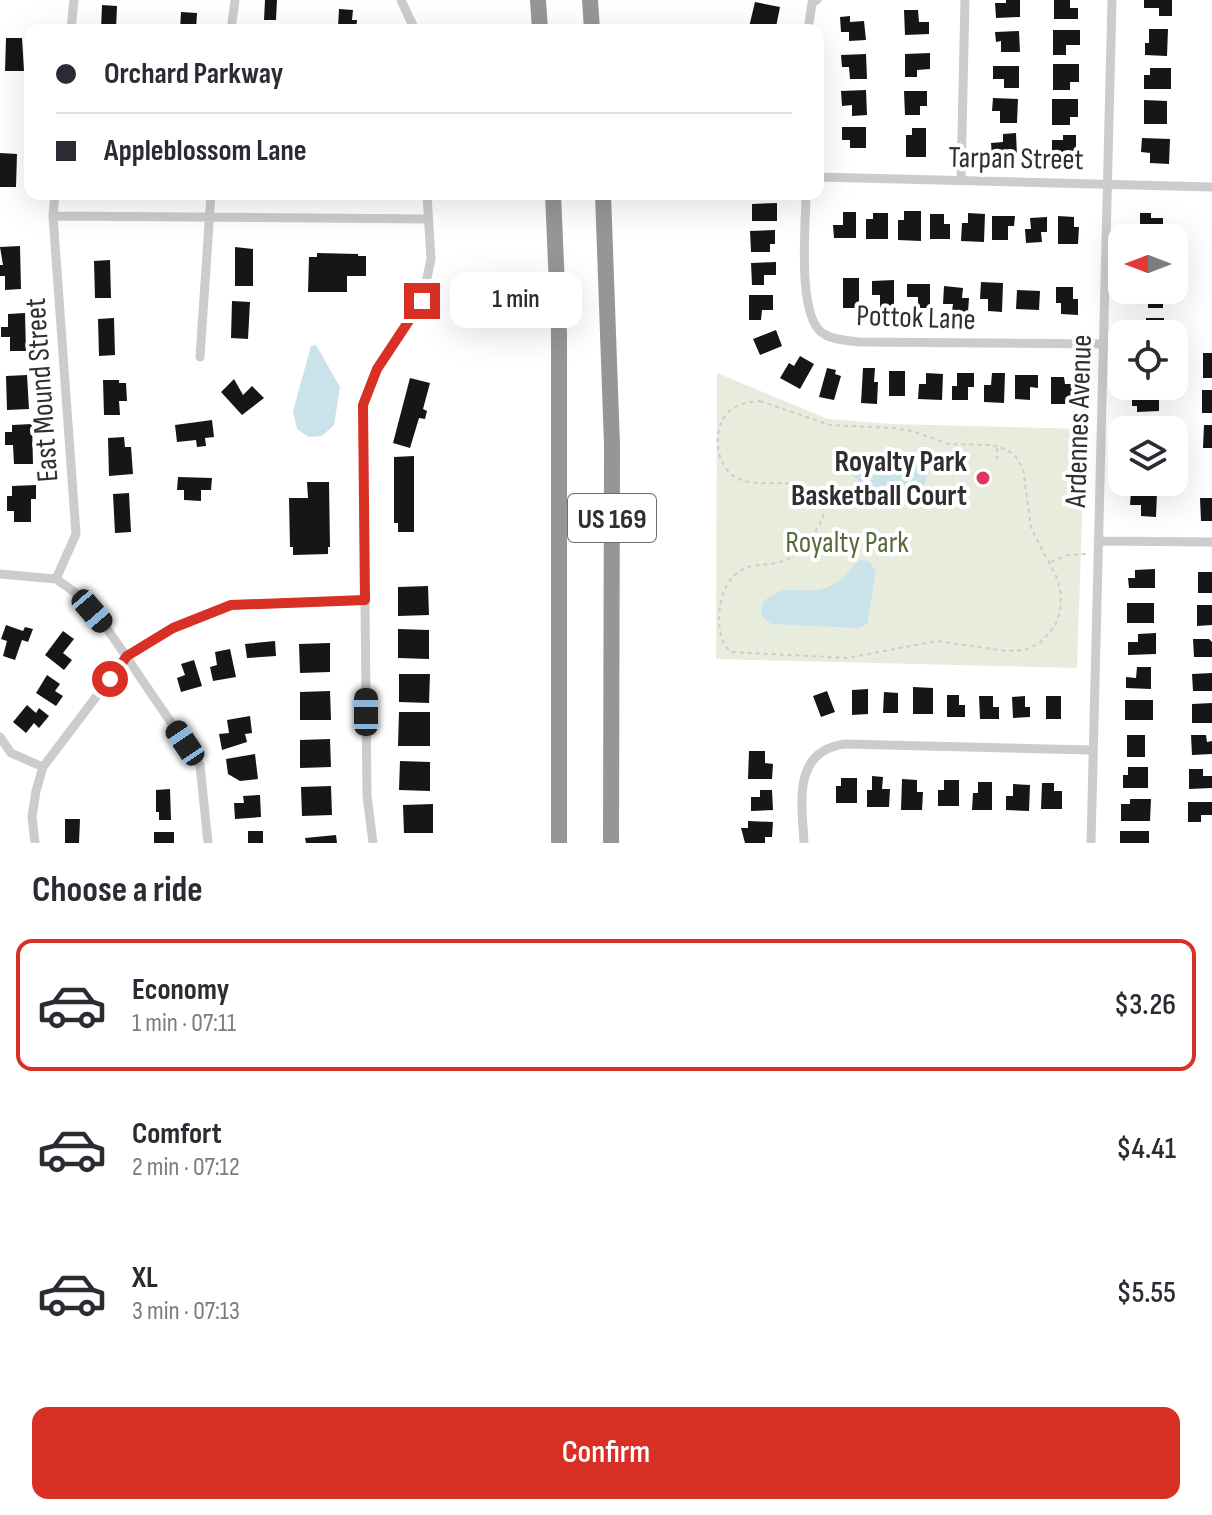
<!DOCTYPE html>
<meta charset="utf-8">
<style>
:root{--surface:#fff;--page:#f7f7f7;--text:#2b2b33;--muted:#7c7c81;--line:#e1e1e2;--accent:#d93025}
body{margin:0;font-family:"Sofia Sans Condensed",sans-serif;background:var(--page);color:var(--text);height:100vh;display:flex;flex-direction:column;font-size:30px;white-space:nowrap}
*{box-sizing:border-box;margin:0}
p{font-size:26px;color:var(--muted)}
.icon{flex:none;width:44px;height:44px;fill:none;stroke:currentColor;stroke-width:2;stroke-linecap:round;stroke-linejoin:round}
.map{position:relative;height:843px;overflow:hidden}
.side{display:flex;flex-direction:column;background:var(--surface);flex:1}
.side>*{flex:none}
.hud{position:absolute;left:24px;top:24px;width:800px;height:176px;border-radius:16px;box-shadow:0 8px 32px #0002;display:grid;align-content:center;height:176px;padding:0 32px;background:var(--surface)}
.needle{width:52px;rotate:270deg}
.fabs{position:absolute;left:1108px;top:224px;display:grid;gap:16px}
.fabs a{display:grid;place-items:center;width:80px;height:80px;border-radius:16px;background:var(--surface);box-shadow:0 8px 32px #0002;font-size:40px}
.end{position:absolute;width:36px;height:36px;margin:-18px;border:10px solid #d93025;background:#fff;box-shadow:0 0 0 4px #fff}
.from{border-radius:50%}
.bubble{position:absolute;height:56px;border-radius:16px;background:var(--surface);box-shadow:0 8px 32px #0002;font-size:26px;font-weight:600;line-height:56px;text-align:center}
.car{position:absolute;width:24px;height:48px;margin:-24px -12px;border-radius:10px;box-shadow:0 0 6px 2px #0007;background:linear-gradient(#222 24%,#8ab4d8 0 40%,#222 0 76%,#8ab4d8 0 86%,#222 0)}
.hud b{display:flex;align-items:center;gap:28px;height:76px;font-size:30px}
.hud b+b{border-top:2px solid var(--line)}
.hud i{width:20px;height:20px;background:var(--text)}
ul{padding:0;list-style:none}
li{display:flex;align-items:center;gap:24px;height:132px;margin:0 16px 12px;padding:0 16px;border:4px solid transparent;border-radius:16px}
li div{flex:1}
li b{display:block;font-size:30px}
li em{font-style:normal;font-weight:600}
li.on{border-color:var(--accent)}
li>.icon{width:72px;height:72px;stroke-width:1.5}
h2{padding:0 32px;font-size:36px;line-height:96px}
.primary-button{display:flex;gap:16px;margin-top:auto;padding:16px 32px}
.primary-button a{flex:1;height:92px;border-radius:16px;background:var(--accent);color:#fff;font-size:32px;font-weight:600;line-height:92px;text-align:center}
.map>svg:first-child{display:block}
.green{fill:#e7ecdd}
.water{fill:#cae3eb}
.building{fill:#161616}
.lines{fill:none;stroke-linecap:round;stroke-linejoin:round}
.path{stroke:#ccc;stroke-width:2;stroke-dasharray:4 4;stroke-linecap:butt}
.minor{stroke:#ccc;stroke-width:9}
.motorway{stroke:#969696;stroke-width:16}
.route{stroke:#d93025;stroke-width:10}
.poi-dot{fill:#e1375a;stroke:#fff;stroke-width:3}
.labels{text-anchor:middle;stroke-width:8;stroke-linejoin:round;paint-order:stroke}
.shield{fill:#fff;stroke:#6d6d6d;stroke-width:2}
.shield-label{font-size:28px;font-weight:bold;fill:#2f2f2f}
.street-label{font-size:30px;fill:#2f2f2f;stroke:#fff}
.poi-label{font-size:30px;font-weight:bold;fill:#2f2f2f;stroke:#fff;text-anchor:end}
.park-label{font-size:30px;fill:#586a3d;stroke:#fff}
</style>
<div class="map">
<svg width="1212" height="843" viewBox="0 0 1212 843">
<rect width="100%" height="100%" fill="#fff"/>
<path class="green" d="M 717,373 L 828,419 L 891,424 L 1085,429 L 1077,668 L 716,659 Z"/>
<path class="water" d="M 316,345 L 340,387 L 334,425 L 322,436 L 309,437 L 297,429 L 293,411 L 311,346 Z
M 877,454 L 911,458 L 923,466 C 924,470 926,474 926,478 C 926,505 862,491 853,476 C 852,474 850,466 850,463 L 858,456 Z
M 859,560 L 869,561 L 876,571 L 867,624 L 859,628 L 771,624 L 761,616 L 763,602 C 789,578 804,599 830,586 C 842,581 851,570 859,560 Z"/>
<path class="building" d="M 265,0 L 277,0 L 276,20 L 264,20 Z
M 1006,0 L 1020,0 L 1020,17 L 996,18 L 995,3 L 1006,3 Z
M 1054,0 L 1070,0 L 1070,8 L 1078,8 L 1078,19 L 1054,19 Z
M 1144,0 L 1172,0 L 1172,16 L 1159,16 L 1159,8 L 1144,8 Z
M 755,2 L 780,7 L 776,27 L 765,24 L 763,30 L 749,27 Z
M 102,5 L 117,6 L 116,30 L 101,30 Z
M 339,9 L 353,10 L 352,20 L 357,20 L 356,30 L 338,27 Z
M 904,10 L 918,10 L 919,22 L 929,22 L 929,34 L 905,35 Z
M 181,12 L 197,13 L 196,30 L 180,30 Z
M 850,16 L 850,22 L 864,21 L 866,40 L 849,41 L 849,32 L 841,32 L 840,17 Z
M 1149,29 L 1168,29 L 1167,56 L 1145,55 L 1145,43 L 1149,43 Z
M 1053,30 L 1080,30 L 1080,45 L 1066,45 L 1066,55 L 1053,55 Z
M 1019,31 L 1020,52 L 1001,52 L 1001,41 L 996,42 L 995,32 Z
M 6,38 L 22,38 L 24,71 L 5,71 Z
M 930,53 L 930,69 L 917,70 L 917,77 L 905,77 L 905,54 Z
M 866,54 L 867,79 L 850,79 L 849,67 L 842,67 L 841,55 Z
M 1053,64 L 1079,64 L 1079,82 L 1070,82 L 1070,90 L 1053,90 Z
M 993,66 L 1019,66 L 1019,88 L 1004,88 L 1004,79 L 993,79 Z
M 1150,68 L 1171,68 L 1171,89 L 1144,89 L 1144,75 L 1150,75 Z
M 866,90 L 867,115 L 852,116 L 852,105 L 842,106 L 841,91 Z
M 904,91 L 927,91 L 927,106 L 920,106 L 920,115 L 905,115 Z
M 993,98 L 1018,99 L 1017,123 L 1000,123 L 1000,111 L 992,111 Z
M 1052,99 L 1078,99 L 1078,117 L 1070,117 L 1070,125 L 1052,125 Z
M 1144,100 L 1167,101 L 1167,124 L 1144,124 Z
M 842,127 L 866,127 L 866,148 L 850,148 L 850,140 L 842,140 Z
M 912,128 L 926,128 L 926,157 L 906,157 L 906,135 L 912,135 Z
M 1016,133 L 1017,156 L 992,157 L 991,143 L 1003,142 L 1003,134 Z
M 1063,135 L 1076,135 L 1076,151 L 1063,151 L 1063,161 L 1052,161 L 1052,140 L 1063,140 Z
M 1142,138 L 1170,139 L 1169,164 L 1150,163 L 1150,153 L 1141,152 Z
M 0,153 L 17,154 L 16,187 L 0,187 Z
M 777,203 L 777,221 L 752,221 L 752,204 Z
M 904,211 L 921,211 L 921,241 L 898,240 L 898,220 L 904,220 Z
M 843,212 L 856,212 L 856,238 L 834,238 L 833,225 L 843,225 Z
M 873,213 L 888,213 L 888,239 L 866,239 L 866,219 L 873,219 Z
M 968,213 L 985,214 L 984,242 L 961,241 L 962,223 L 968,223 Z
M 1140,213 L 1151,213 L 1151,218 L 1163,218 L 1163,238 L 1148,238 L 1148,226 L 1140,226 Z
M 930,214 L 944,214 L 944,224 L 950,224 L 950,239 L 930,239 Z
M 992,216 L 1015,216 L 1014,226 L 1008,226 L 1008,240 L 992,240 Z
M 1058,216 L 1074,217 L 1074,227 L 1079,227 L 1078,244 L 1058,244 Z
M 1047,217 L 1047,232 L 1041,232 L 1042,242 L 1026,243 L 1025,229 L 1031,229 L 1030,218 Z
M 775,230 L 775,244 L 770,244 L 770,252 L 751,252 L 750,231 Z
M 20,246 L 21,289 L 5,290 L 5,276 L 0,276 L 0,265 L 3,265 L 0,247 Z
M 235,247 L 253,249 L 253,286 L 235,286 Z
M 317,253 L 358,254 L 358,256 L 366,256 L 366,276 L 347,276 L 347,292 L 308,292 L 309,257 L 317,257 Z
M 110,260 L 111,298 L 95,298 L 94,261 Z
M 776,262 L 776,275 L 764,275 L 764,285 L 752,285 L 751,263 Z
M 843,278 L 859,278 L 859,308 L 843,308 Z
M 894,280 L 894,309 L 880,309 L 880,295 L 872,295 L 872,281 Z
M 981,282 L 1003,283 L 1002,312 L 988,311 L 988,299 L 980,299 Z
M 907,284 L 930,284 L 930,308 L 918,308 L 918,297 L 907,297 Z
M 944,286 L 963,288 L 962,298 L 969,298 L 968,312 L 952,311 L 953,304 L 943,304 Z
M 1056,287 L 1073,287 L 1073,299 L 1078,299 L 1078,315 L 1061,314 L 1061,303 L 1056,303 Z
M 1017,290 L 1040,291 L 1039,310 L 1016,309 Z
M 1138,290 L 1163,290 L 1163,308 L 1148,308 L 1148,295 L 1138,296 Z
M 749,295 L 773,295 L 773,310 L 762,310 L 761,320 L 749,320 Z
M 232,301 L 250,302 L 248,339 L 231,338 Z
M 25,313 L 26,351 L 10,351 L 10,337 L 1,337 L 1,327 L 8,327 L 8,314 Z
M 114,318 L 115,355 L 99,356 L 98,319 Z
M 1146,318 L 1164,318 L 1164,334 L 1135,334 L 1135,328 L 1146,328 Z
M 776,330 L 782,346 L 760,355 L 753,339 Z
M 1203,353 L 1212,353 L 1212,378 L 1203,378 Z
M 800,356 L 814,364 L 800,389 L 780,378 L 789,363 L 794,366 Z
M 827,368 L 836,370 L 835,374 L 841,376 L 834,400 L 819,397 Z
M 863,368 L 875,368 L 874,382 L 878,382 L 877,404 L 861,403 Z
M 889,371 L 905,371 L 905,396 L 889,396 Z
M 926,373 L 943,374 L 942,400 L 918,399 L 919,384 L 926,384 Z
M 957,373 L 974,373 L 974,387 L 968,387 L 968,400 L 952,400 L 952,386 L 957,386 Z
M 992,373 L 1005,373 L 1004,403 L 984,402 L 984,385 L 991,385 Z
M 27,375 L 29,409 L 7,410 L 6,376 Z
M 1015,375 L 1038,375 L 1038,388 L 1030,387 L 1030,400 L 1015,399 Z
M 1051,377 L 1064,377 L 1065,384 L 1075,384 L 1075,404 L 1051,404 Z
M 410,378 L 430,383 L 423,409 L 427,411 L 425,419 L 419,418 L 410,448 L 393,443 Z
M 234,379 L 243,395 L 252,386 L 264,398 L 242,415 L 221,392 Z
M 103,380 L 119,380 L 119,383 L 126,383 L 127,401 L 119,401 L 120,415 L 104,415 Z
M 1159,389 L 1159,411 L 1137,412 L 1137,406 L 1132,406 L 1132,390 Z
M 1202,390 L 1212,390 L 1212,413 L 1202,413 Z
M 212,420 L 214,437 L 205,438 L 206,446 L 197,447 L 196,440 L 177,442 L 175,425 Z
M 32,424 L 33,464 L 14,464 L 13,445 L 5,445 L 5,432 L 12,432 L 12,425 Z
M 1204,425 L 1212,425 L 1212,448 L 1203,448 Z
M 124,437 L 125,447 L 131,447 L 133,474 L 109,476 L 108,438 Z
M 414,456 L 414,532 L 398,532 L 398,523 L 394,523 L 394,457 Z
M 178,477 L 212,478 L 211,490 L 201,490 L 201,501 L 184,500 L 184,490 L 177,490 Z
M 307,482 L 329,482 L 330,547 L 328,547 L 328,554 L 293,555 L 293,547 L 290,547 L 289,498 L 308,498 Z
M 36,485 L 36,499 L 31,499 L 31,522 L 14,522 L 14,511 L 7,511 L 7,496 L 12,496 L 12,486 Z
M 1131,491 L 1157,492 L 1156,517 L 1141,516 L 1141,505 L 1130,505 Z
M 129,493 L 131,532 L 115,533 L 113,494 Z
M 1200,498 L 1212,498 L 1212,521 L 1201,521 Z
M 1155,569 L 1155,588 L 1129,588 L 1128,578 L 1135,578 L 1135,570 Z
M 1198,572 L 1212,572 L 1212,593 L 1198,593 Z
M 428,586 L 429,615 L 398,616 L 398,587 Z
M 1127,603 L 1154,603 L 1154,623 L 1127,623 Z
M 1197,605 L 1212,605 L 1212,625 L 1197,626 Z
M 6,625 L 23,631 L 25,627 L 33,629 L 28,642 L 22,640 L 15,660 L 3,656 L 7,641 L 1,639 Z
M 398,629 L 429,630 L 429,659 L 398,658 Z
M 63,631 L 74,639 L 63,653 L 72,660 L 64,670 L 45,655 Z
M 1156,633 L 1156,654 L 1128,655 L 1128,642 L 1138,642 L 1138,634 Z
M 1193,639 L 1209,639 L 1212,642 L 1212,657 L 1194,657 Z
M 275,641 L 276,656 L 247,658 L 245,644 Z
M 330,643 L 330,672 L 300,673 L 299,644 Z
M 230,649 L 236,677 L 213,681 L 210,667 L 217,665 L 215,652 Z
M 194,660 L 202,686 L 181,692 L 177,678 L 185,675 L 181,664 Z
M 1137,667 L 1151,667 L 1151,689 L 1126,688 L 1126,677 L 1136,678 Z
M 1212,673 L 1212,691 L 1193,691 L 1192,674 Z
M 399,674 L 430,674 L 429,703 L 399,702 Z
M 47,675 L 60,684 L 55,691 L 63,696 L 56,706 L 36,693 Z
M 913,687 L 933,688 L 933,714 L 913,714 Z
M 868,689 L 868,714 L 852,715 L 852,690 Z
M 330,691 L 331,720 L 300,720 L 300,692 Z
M 827,691 L 835,712 L 821,717 L 813,696 Z
M 884,692 L 898,693 L 898,713 L 883,713 Z
M 947,695 L 959,695 L 959,705 L 965,705 L 965,717 L 947,717 Z
M 979,696 L 993,696 L 993,707 L 999,707 L 999,719 L 980,719 Z
M 1025,696 L 1025,707 L 1030,707 L 1030,717 L 1013,718 L 1012,697 Z
M 1046,696 L 1061,696 L 1061,719 L 1046,719 Z
M 1125,700 L 1153,700 L 1153,720 L 1125,720 Z
M 1212,703 L 1212,723 L 1192,723 L 1192,704 Z
M 27,705 L 36,713 L 39,708 L 49,716 L 39,728 L 34,723 L 26,733 L 13,722 Z
M 399,712 L 430,712 L 430,746 L 398,746 Z
M 250,716 L 252,733 L 245,734 L 247,742 L 222,750 L 219,734 L 229,733 L 227,720 Z
M 1127,735 L 1145,735 L 1145,757 L 1127,757 Z
M 1191,735 L 1206,735 L 1207,742 L 1212,741 L 1212,754 L 1192,755 Z
M 330,739 L 331,767 L 300,768 L 300,740 Z
M 749,751 L 765,751 L 765,763 L 773,764 L 772,779 L 748,779 Z
M 255,754 L 258,779 L 240,781 L 228,774 L 226,759 Z
M 400,761 L 430,762 L 430,791 L 399,790 Z
M 1128,767 L 1148,767 L 1148,788 L 1123,788 L 1123,775 L 1128,775 Z
M 1189,769 L 1203,769 L 1203,776 L 1212,776 L 1212,788 L 1189,789 Z
M 872,776 L 883,777 L 882,789 L 890,789 L 889,807 L 867,807 L 867,790 L 872,790 Z
M 841,778 L 857,778 L 857,803 L 836,803 L 836,786 L 841,786 Z
M 902,779 L 917,780 L 917,792 L 923,792 L 922,810 L 901,810 Z
M 944,780 L 959,780 L 959,806 L 938,806 L 938,790 L 944,790 Z
M 978,782 L 992,782 L 992,810 L 972,810 L 973,793 L 978,793 Z
M 1042,783 L 1054,783 L 1054,791 L 1062,791 L 1062,809 L 1041,809 Z
M 1013,784 L 1030,785 L 1029,811 L 1006,810 L 1006,796 L 1013,796 Z
M 331,786 L 332,815 L 302,816 L 301,787 Z
M 170,789 L 171,820 L 159,820 L 159,812 L 156,812 L 156,790 Z
M 760,790 L 772,790 L 773,810 L 751,811 L 751,797 L 760,797 Z
M 260,795 L 261,817 L 235,819 L 234,803 L 244,803 L 243,796 Z
M 1130,799 L 1151,799 L 1150,821 L 1121,821 L 1121,804 L 1130,804 Z
M 1188,802 L 1212,802 L 1212,815 L 1201,815 L 1201,822 L 1188,822 Z
M 433,804 L 433,833 L 404,833 L 403,805 Z
M 65,819 L 80,819 L 79,843 L 65,843 Z
M 748,821 L 773,822 L 772,837 L 765,837 L 765,843 L 745,843 L 741,828 L 748,828 Z
M 248,831 L 263,831 L 263,843 L 248,843 Z
M 1120,831 L 1149,831 L 1149,843 L 1120,843 Z
M 154,832 L 174,832 L 174,843 L 154,843 Z
M 336,835 L 337,843 L 306,843 L 305,838 Z"/>
<g class="lines">
<path class="path" d="M 760,401 L 830,425 L 893,428 L 912,431 L 949,444 L 991,445 L 1006,449 L 1016,457 L 1023,469 L 1031,528 L 1058,580 L 1061,596 L 1060,612 L 1055,626 L 1041,642 L 1025,650 L 1006,651 L 937,641 L 847,658 L 731,652 C 720,642 720,632 719,619 C 719,597 728,571 752,566 C 764,564 776,565 788,559 C 798,553 807,543 814,533 C 820,525 825,517 823,506 C 816,467 757,495 732,475 C 714,460 712,425 731,410 C 739,403 750,402 760,401 Z
M 997,448 L 997,459
M 1051,562 L 1068,555 L 1087,554"/>
<path class="minor" d="M 401,0 L 415,30
M 71,30 L 74,0
M 231,30 L 235,0
M 808,30 L 812,3 L 817,0
M 818,177 L 1212,187
M 961,180 L 965,0
M 55,194 L 53,216 L 76,534 L 56,579
M 806,194 C 806,223 796,318 824,334 C 834,340 849,341 860,342 L 1105,344
M 53,216 L 428,219
M 200,357 L 211,194
M 1098,541 L 1212,542
M 0,574 L 56,579 L 79,595 L 106,627 L 200,765 L 208,843
M 0,737 L 11,753 L 43,767
M 35,843 L 32,817 L 36,791 L 43,767 L 127,656 L 173,628 L 231,605 L 365,600
M 373,843 L 367,796 L 363,405 L 377,369 L 422,301 L 431,259 L 427,194
M 804,843 C 802,802 792,751 845,744 L 1092,750
M 1091,843 L 1112,0"/>
<path class="motorway" d="M 538,0 L 540,30
M 590,0 L 592,30
M 553,194 L 559,333 L 559,843
M 603,194 L 612,445 L 611,843"/>
</g>
<g class="lines">
<path class="route" d="M 110,679 L 127,656 L 173,628 L 231,605 L 365,600 L 363,405 L 377,369 L 422,301"/>
</g>
<circle class="poi-dot" cx="983" cy="478" r="8"/>
<g class="labels">
<rect class="shield" x="568" y="494" width="88" height="48" rx="6"/>
<g class="shield-label">
<text x="612" y="528">US 169</text>
</g>
<g class="street-label">
<text transform="translate(1016 158) rotate(1)" y="10">Tarpan Street</text>
<text transform="translate(916 317) rotate(2)" y="10">Pottok Lane</text>
<text transform="translate(41 390) rotate(-94)" y="10">East Mound Street</text>
<text transform="translate(1078 421) rotate(-88)" y="10">Ardennes Avenue</text>
</g>
<g class="poi-label">
<text x="967" y="471">Royalty Park<tspan x="967" dy="34">Basketball Court</tspan></text>
</g>
<g class="park-label">
<text x="847" y="552">Royalty Park</text>
</g>
</g>
</svg>
<div class="fabs">
<a><svg class="needle" viewBox="-14 -14 28 28"><path d="M0-13l5 13h-10z" fill="#e53935"/><path d="M0 13l5-13h-10z" fill="#7c7c81"/></svg></a>
<a><svg class="icon" aria-label="locate" viewBox="0 0 24 24"><circle cx="12" cy="12" r="6"/><path d="M12 2v4M12 18v4M2 12h4M18 12h4"/></svg></a>
<a><svg class="icon" aria-label="layers" viewBox="0 0 24 24"><path d="M12 4l9 5-9 5-9-5zM3 14l9 5 9-5"/></svg></a>
</div>
<i class="end from" style="left:110px;top:679px"></i>
<i class="end" style="left:422px;top:301px"></i>
<div class="bubble" style="left:450px;top:272px;width:132px">1 min</div>
<i class="car" style="left:92px;top:611px;rotate:139deg"></i>
<i class="car" style="left:366px;top:712px;rotate:0deg"></i>
<i class="car" style="left:185px;top:743px;rotate:326deg"></i>
<div class="hud">
<b><i class="from"></i>Orchard Parkway</b>
<b><i></i>Appleblossom Lane</b>
</div>
</div>
<section class="side">
<h2>Choose a ride</h2>
<ul>
<li class="on"><svg class="icon" aria-label="car" viewBox="0 0 24 24"><path d="M5 17H2v-5l4-1 3-4h7l3 4 3 1v5h-3M9 17h6M6 11h13"/><circle cx="7" cy="17" r="2"/><circle cx="17" cy="17" r="2"/></svg><div><b>Economy</b><p>1 min · 07:11</p></div><em>$3.26</em></li>
<li><svg class="icon" aria-label="car" viewBox="0 0 24 24"><path d="M5 17H2v-5l4-1 3-4h7l3 4 3 1v5h-3M9 17h6M6 11h13"/><circle cx="7" cy="17" r="2"/><circle cx="17" cy="17" r="2"/></svg><div><b>Comfort</b><p>2 min · 07:12</p></div><em>$4.41</em></li>
<li><svg class="icon" aria-label="car" viewBox="0 0 24 24"><path d="M5 17H2v-5l4-1 3-4h7l3 4 3 1v5h-3M9 17h6M6 11h13"/><circle cx="7" cy="17" r="2"/><circle cx="17" cy="17" r="2"/></svg><div><b>XL</b><p>3 min · 07:13</p></div><em>$5.55</em></li>
</ul>
<div class="primary-button"><a>Confirm</a></div>
</section>
